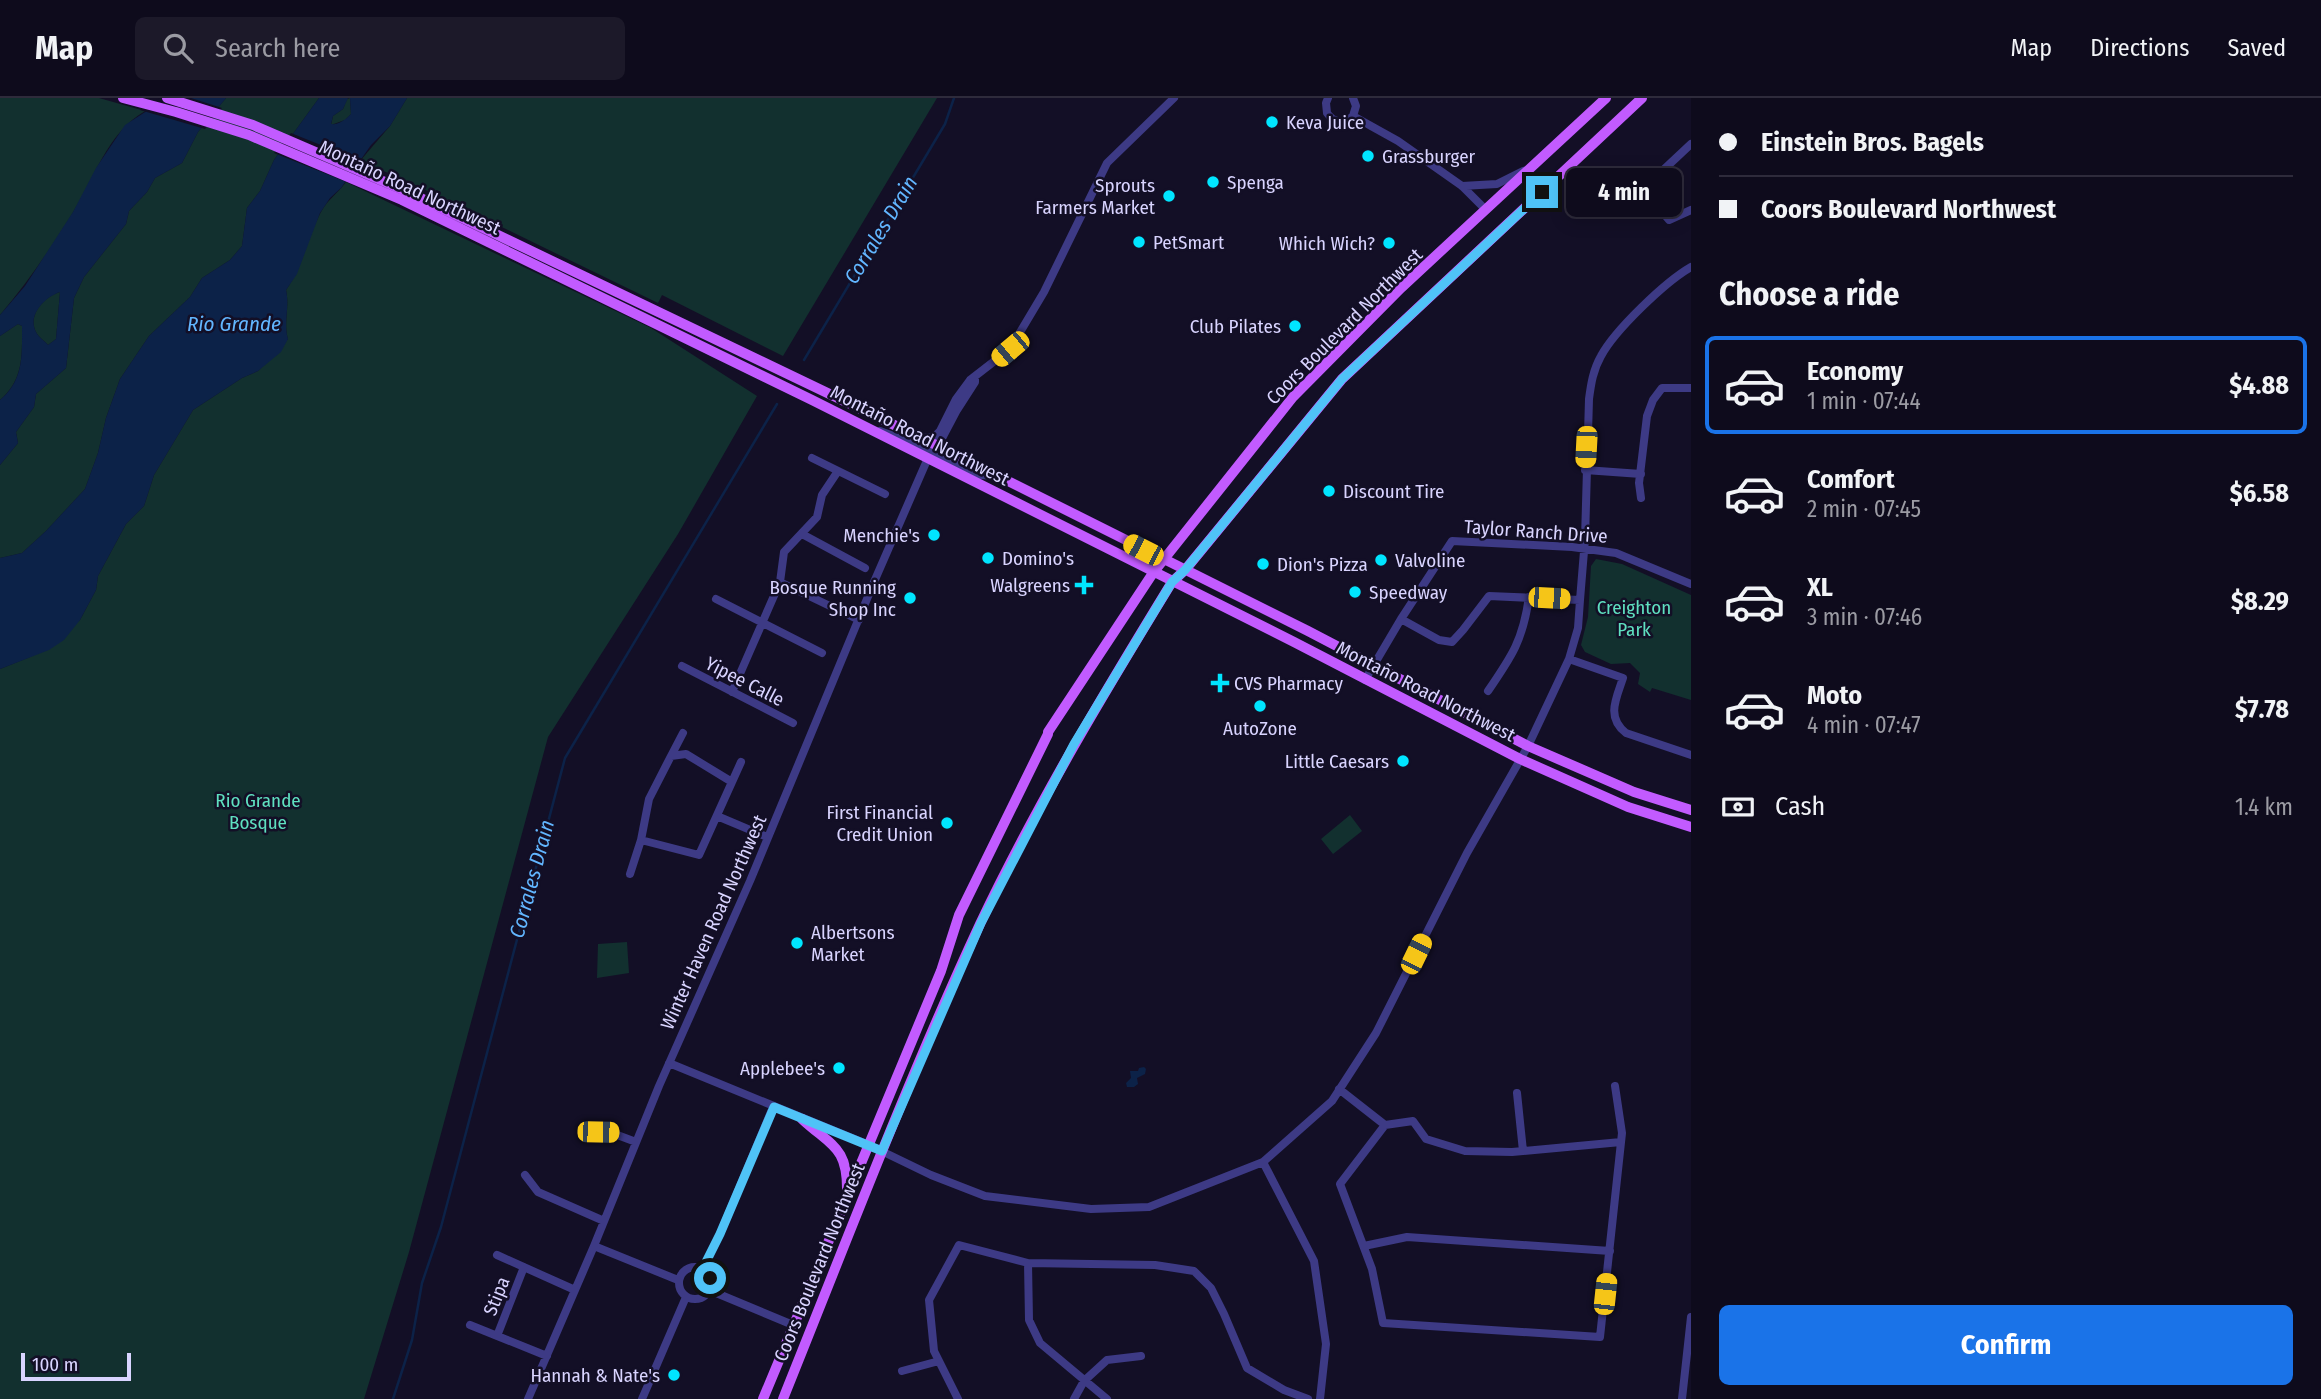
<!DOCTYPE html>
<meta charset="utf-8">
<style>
:root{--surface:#0e0b1c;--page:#1c1929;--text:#f1f3f6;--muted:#9b9ba3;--line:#2e2b3b;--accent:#1a73e8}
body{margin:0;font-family:"Fira Sans Condensed",sans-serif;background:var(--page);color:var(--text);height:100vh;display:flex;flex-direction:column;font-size:26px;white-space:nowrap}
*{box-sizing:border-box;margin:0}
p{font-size:23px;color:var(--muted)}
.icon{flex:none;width:38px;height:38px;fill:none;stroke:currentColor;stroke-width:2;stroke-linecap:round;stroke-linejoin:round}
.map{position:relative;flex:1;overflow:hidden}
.sheet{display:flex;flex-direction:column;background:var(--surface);width:630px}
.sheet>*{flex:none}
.top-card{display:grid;align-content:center;height:154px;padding:0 28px;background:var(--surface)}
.scale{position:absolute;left:21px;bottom:18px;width:110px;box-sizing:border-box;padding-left:7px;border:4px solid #d9d4ff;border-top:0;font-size:19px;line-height:24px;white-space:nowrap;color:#d9d4ff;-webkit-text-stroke:5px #130f26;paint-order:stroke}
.end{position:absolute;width:32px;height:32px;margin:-16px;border:9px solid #4fc3f7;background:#111;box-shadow:0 0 0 4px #111}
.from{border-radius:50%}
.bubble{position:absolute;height:49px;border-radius:10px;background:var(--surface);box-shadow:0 4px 18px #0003,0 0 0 2px var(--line);font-size:23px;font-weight:700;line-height:49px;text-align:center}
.car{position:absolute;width:21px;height:42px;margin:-21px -10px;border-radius:9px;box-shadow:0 0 5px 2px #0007;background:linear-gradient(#f5c518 24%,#345 0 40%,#f5c518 0 76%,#345 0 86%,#f5c518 0)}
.top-card b{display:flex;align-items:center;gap:24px;height:66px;font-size:26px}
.top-card b+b{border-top:2px solid var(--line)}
.top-card i{width:18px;height:18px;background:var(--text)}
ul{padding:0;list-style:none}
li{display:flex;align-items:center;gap:21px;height:98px;margin:0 14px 10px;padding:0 14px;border:4px solid transparent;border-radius:10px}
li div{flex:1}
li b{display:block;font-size:26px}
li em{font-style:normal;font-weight:700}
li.on{border-color:var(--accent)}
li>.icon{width:63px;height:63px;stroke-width:1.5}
h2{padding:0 28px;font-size:32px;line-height:84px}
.pay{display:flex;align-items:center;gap:18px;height:77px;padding:0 28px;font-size:26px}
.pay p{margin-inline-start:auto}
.primary-button{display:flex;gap:14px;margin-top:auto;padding:14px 28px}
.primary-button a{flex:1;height:80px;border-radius:10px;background:var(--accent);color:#fff;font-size:28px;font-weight:700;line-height:80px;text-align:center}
header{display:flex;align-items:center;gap:42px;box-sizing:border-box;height:98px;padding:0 35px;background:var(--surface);border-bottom:2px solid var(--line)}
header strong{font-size:33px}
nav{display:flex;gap:38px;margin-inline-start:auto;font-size:24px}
.search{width:490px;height:63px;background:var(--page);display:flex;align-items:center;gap:18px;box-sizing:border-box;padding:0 24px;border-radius:10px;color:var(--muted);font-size:26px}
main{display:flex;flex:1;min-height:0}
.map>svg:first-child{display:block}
.green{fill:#12302f}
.water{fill:#0c2248;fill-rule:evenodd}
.pier{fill:#130f26}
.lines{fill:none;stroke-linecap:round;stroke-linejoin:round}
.stream{stroke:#0c2248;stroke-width:2.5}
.minor{stroke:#3d3a85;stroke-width:8}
.major{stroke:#c25bff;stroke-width:10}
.route{stroke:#4fc3f7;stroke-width:9}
.poi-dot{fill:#00e5ff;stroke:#130f26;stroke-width:2.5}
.labels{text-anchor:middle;stroke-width:5;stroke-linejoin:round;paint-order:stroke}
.poi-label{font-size:19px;fill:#d9d4ff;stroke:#130f26;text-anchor:start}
.street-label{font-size:19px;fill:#d9d4ff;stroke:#130f26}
.park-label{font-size:19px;fill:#5fe0c0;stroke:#130f26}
.water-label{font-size:21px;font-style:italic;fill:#62b6ff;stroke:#130f26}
</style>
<header>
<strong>Map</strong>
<div class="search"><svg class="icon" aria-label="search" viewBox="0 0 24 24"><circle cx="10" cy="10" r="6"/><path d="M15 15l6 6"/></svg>Search here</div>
<nav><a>Map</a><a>Directions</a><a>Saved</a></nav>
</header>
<main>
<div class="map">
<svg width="1691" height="1301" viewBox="0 0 1691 1301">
<rect width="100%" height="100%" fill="#130f26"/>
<path class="green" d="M 0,0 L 99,0 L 145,13 C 107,35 94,81 72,116 C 50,152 27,185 0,217 Z
M 226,0 L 319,0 L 274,62 L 260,93 L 247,110 L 242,148 L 230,162 L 202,180 L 190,199 L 149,238 L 120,281 L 106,320 L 98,355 L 85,391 L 46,433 L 22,455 L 0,460 L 0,367 L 18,345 L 16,334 L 34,309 L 36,296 L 66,270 L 74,200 L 84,179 L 126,126 L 129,113 L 147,94 L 155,80 L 182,65 L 198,34 Z
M 350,0 L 351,16 L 345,22 L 331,27 L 333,18 L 343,11 L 347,1 Z
M 407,0 L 937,0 L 783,258 L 662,197 L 658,205 L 409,84 L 360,63 L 390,28 Z
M 346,84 L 651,230 L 757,298 L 678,436 L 548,639 L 409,1154 L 364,1301 L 0,1301 L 0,571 L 30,559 L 80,522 L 96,492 L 98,478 L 126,426 L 144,408 L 154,377 L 193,312 L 242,280 L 258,273 L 288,241 C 283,224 290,210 286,192 C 303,168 307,140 321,114 C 327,102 338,95 346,84 Z
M 60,194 L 56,241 L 48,247 C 45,243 38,239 36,234 C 27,217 45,198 60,194 Z
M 18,226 L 22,228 C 22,257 24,281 0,302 L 0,238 Z
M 1596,461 L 1622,466 L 1691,497 L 1691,602 L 1652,590 L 1650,594 L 1638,586 L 1640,575 L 1630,565 L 1611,566 L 1585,554 L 1581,547 L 1588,519 L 1591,468 Z
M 1350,717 L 1362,733 L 1333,756 L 1321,741 Z
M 627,844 L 629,875 L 597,880 L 598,846 Z"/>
<path class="water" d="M 167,0 L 226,0 L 198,34 L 182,65 L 155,80 L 147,94 L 129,113 L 126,126 L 84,179 L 74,200 L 66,270 L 36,296 L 34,309 L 16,334 L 18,345 L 0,367 L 0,302 C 24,282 22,257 22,228 L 18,226 L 0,238 L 0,217 L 25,188 L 73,114 L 96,70 L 125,27 ZM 60,194 L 56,241 L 48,247 C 45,243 38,239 36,234 C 27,217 45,199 60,194 Z
M 319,0 L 348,0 L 343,11 L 333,18 L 331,26 C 339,27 345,22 351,16 L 350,0 L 407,0 L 390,28 L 371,47 L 341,90 L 330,100 L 320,115 L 297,176 L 286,192 C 290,210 283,224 288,241 L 281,254 L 258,273 L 242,280 L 193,312 L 154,377 L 144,408 L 126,426 L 98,478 L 96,492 L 80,522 L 64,542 L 49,552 L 0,571 L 0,460 L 22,455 L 46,433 L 85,391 L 98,355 L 106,320 L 120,281 L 149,238 L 190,199 L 202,180 L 230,162 L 242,148 L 247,110 L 260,93 L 274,62 Z
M 1144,969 L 1146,971 L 1145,976 L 1137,980 L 1138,986 L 1134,989 L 1127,989 L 1126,985 L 1131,980 L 1130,973 L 1138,973 L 1139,970 Z"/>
<path class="pier" d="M 160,0 L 191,0 L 222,10 L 205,31 L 140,12 Z
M 291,35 L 363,64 L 349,85 L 274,55 Z"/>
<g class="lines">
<path class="stream" d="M 804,262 L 945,26 L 954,0
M 393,1301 L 412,1242 L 422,1185 L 441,1129 L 565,660 L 777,306"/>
<path class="minor" d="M 1328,0 L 1326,5 L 1327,15 C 1334,25 1344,26 1353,18 L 1356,8 L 1353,0
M 1353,18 L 1398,43 L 1462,88 L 1486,112
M 1691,46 L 1643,91 L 1669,122 L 1691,112
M 1462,88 L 1497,86 L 1523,73
M 880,333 L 928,351 L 938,348 L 957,312 L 975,284 L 975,279
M 921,340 L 934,339 L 940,333 L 956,301 L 970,282 L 1010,251 L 1044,194 L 1107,65 L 1174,0
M 812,360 L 885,396
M 1585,372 L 1641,376
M 1641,400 L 1639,385 L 1647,318 L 1653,302 L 1662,290 L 1691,290
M 802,436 L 865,470
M 780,484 L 859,522
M 716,501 L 822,555
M 1401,521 L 1439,542 L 1452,544 L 1463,532 L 1489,498 L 1580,502
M 1569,561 L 1623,580 C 1616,601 1606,619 1626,635 L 1691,657
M 682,568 L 793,625
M 1365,582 L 1401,521 L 1452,443 L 1572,449 L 1616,455 L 1691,486
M 1488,593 C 1512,558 1523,542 1529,499
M 732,594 L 780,484 L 784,454 L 817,419 L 822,397 L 838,373
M 671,658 L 683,635
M 732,684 L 686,656 L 671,658 L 649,701 L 641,742 L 699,757 L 741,664
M 717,718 L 767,739
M 630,776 L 641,742
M 669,965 L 869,1047 L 931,1077 L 985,1098 L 1091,1111 L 1149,1109 L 1263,1064 L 1332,1003 L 1376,935 L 1467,755 L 1528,648 L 1569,561 L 1578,530 L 1580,502 L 1585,441 L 1589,301 C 1591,286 1593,272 1601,258 C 1615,232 1665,184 1691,169
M 1339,991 L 1385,1027 L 1413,1023 L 1426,1041 L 1465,1053 L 1512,1054 L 1621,1044
M 1517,995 L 1523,1053
M 1385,1027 L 1340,1086 L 1372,1171 L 1383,1225 L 1600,1239 L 1622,1035 L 1615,988
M 598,1034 L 612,1035 L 636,1044
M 1263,1064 L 1314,1163 L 1326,1246 L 1320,1301
M 525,1077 L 538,1094 L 604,1123
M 594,1148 L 678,1182
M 1364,1148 L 1407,1139 L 1610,1153
M 497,1157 L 575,1192
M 1028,1165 L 1029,1222 L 1040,1245 L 1107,1301
M679 1185a16 16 0 1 1 32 0a16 16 0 1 1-32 0Z
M 703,1170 L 720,1136 L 773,1009
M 709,1192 L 793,1227
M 470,1227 L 547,1258
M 497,1238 L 524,1169
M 902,1273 L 939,1263
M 528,1301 L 594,1148 L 659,988 L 750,783 L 874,484 L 928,360 L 936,356 L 980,377 L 996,378
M 642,1301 L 686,1199
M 958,1301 L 934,1253 L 929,1202 L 959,1147 L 1028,1165 L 1155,1167 L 1194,1173 L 1211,1190 L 1224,1216 L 1247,1270 L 1284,1292 L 1308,1301
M 1074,1301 L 1084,1283 L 1107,1262 L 1141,1258
M 1682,1301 L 1691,1219"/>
<path class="major" d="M 123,0 L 176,14 L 249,37 L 402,102 L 812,302 L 1294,544 L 1520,661 L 1628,709 L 1691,729
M 167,0 L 253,27 L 406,93 L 938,348 L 1308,533 L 1528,648 L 1634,694 L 1691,712
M 802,1021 C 831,1048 848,1048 847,1094
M 763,1301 L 941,873 L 959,817 L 1048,636 L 1048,634 L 1153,475 L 1293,299 L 1401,190 L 1606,0
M 783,1301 C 847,1142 908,981 980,826 C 1036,708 1104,595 1172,484 L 1185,472 L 1342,281 L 1642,0"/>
</g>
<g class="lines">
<path class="route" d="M 710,1180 L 703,1170 L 720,1136 L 774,1009 L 882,1053 L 981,825 L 1074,646 L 1172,484 L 1185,472 L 1342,281 L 1542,94"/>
</g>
<g class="poi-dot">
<circle cx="1272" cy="24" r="7"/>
<circle cx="1368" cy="58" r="7"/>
<circle cx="1213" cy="84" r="7"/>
<circle cx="1169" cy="98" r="7"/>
<circle cx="1139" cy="144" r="7"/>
<circle cx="1389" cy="145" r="7"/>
<circle cx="1295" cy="228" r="7"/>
<circle cx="1329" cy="393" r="7"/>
<circle cx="934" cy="437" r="7"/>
<circle cx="988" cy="460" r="7"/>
<circle cx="1381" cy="462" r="7"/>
<circle cx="1263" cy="466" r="7"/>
<path d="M1080.5 476.5h7v7h7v7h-7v7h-7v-7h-7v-7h7z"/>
<circle cx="1355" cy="494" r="7"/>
<circle cx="910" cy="500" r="7"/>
<path d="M1216.5 574.5h7v7h7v7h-7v7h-7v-7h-7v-7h7z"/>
<circle cx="1260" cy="608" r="7"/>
<circle cx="1403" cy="663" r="7"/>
<circle cx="947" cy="725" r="7"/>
<circle cx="797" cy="845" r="7"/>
<circle cx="839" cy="970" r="7"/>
<circle cx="674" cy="1277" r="7"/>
</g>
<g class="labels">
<g class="poi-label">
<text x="1286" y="31">Keva Juice</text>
<text x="1382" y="65">Grassburger</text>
<text x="1227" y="91">Spenga</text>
<text x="1155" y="94" text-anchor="end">Sprouts<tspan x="1155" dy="22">Farmers Market</tspan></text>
<text x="1153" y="151">PetSmart</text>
<text x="1375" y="152" text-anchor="end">Which Wich?</text>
<text x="1281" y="235" text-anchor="end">Club Pilates</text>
<text x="1343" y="400">Discount Tire</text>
<text x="920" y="444" text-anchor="end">Menchie's</text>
<text x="1002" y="467">Domino's</text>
<text x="1395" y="469">Valvoline</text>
<text x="1277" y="473">Dion's Pizza</text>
<text x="1070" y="494" text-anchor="end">Walgreens</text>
<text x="896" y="496" text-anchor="end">Bosque Running<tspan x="896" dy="22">Shop Inc</tspan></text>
<text x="1369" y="501">Speedway</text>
<text x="1234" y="592">CVS Pharmacy</text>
<text x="1260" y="637" text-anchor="middle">AutoZone</text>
<text x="1389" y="670" text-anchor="end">Little Caesars</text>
<text x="933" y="721" text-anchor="end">First Financial<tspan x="933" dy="22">Credit Union</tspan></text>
<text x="811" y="841">Albertsons<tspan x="811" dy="22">Market</tspan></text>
<text x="825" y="977" text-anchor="end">Applebee's</text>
<text x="660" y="1284" text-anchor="end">Hannah &amp; Nate's</text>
</g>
<g class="street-label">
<text transform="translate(410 89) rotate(25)" y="7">Montaño Road Northwest</text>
<text transform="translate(1344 228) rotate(-45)" y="7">Coors Boulevard Northwest</text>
<text transform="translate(920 337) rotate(27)" y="7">Montaño Road Northwest</text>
<text transform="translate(1536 433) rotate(4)" y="7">Taylor Ranch Drive</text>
<text transform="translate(745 583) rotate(27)" y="7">Yipee Calle</text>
<text transform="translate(1426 593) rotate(27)" y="7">Montaño Road Northwest</text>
<text transform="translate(713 824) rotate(-66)" y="7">Winter Haven Road Northwest</text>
<text transform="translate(819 1164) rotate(-68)" y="7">Coors Boulevard Northwest</text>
<text transform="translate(496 1198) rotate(-68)" y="7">Stipa</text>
</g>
<g class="park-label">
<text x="1634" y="516">Creighton<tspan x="1634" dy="22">Park</tspan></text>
<text x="258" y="709">Rio Grande<tspan x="258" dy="22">Bosque</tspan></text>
</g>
<g class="water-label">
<text transform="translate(881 132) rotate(-59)" y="7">Corrales Drain</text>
<text x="234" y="233">Rio Grande</text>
<text transform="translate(532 781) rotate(-75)" y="7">Corrales Drain</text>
</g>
</g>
</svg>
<div class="scale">100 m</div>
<i class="end from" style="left:710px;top:1180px"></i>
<i class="end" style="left:1542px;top:94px"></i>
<div class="bubble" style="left:1566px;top:70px;width:116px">4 min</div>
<i class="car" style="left:1010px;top:251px;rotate:230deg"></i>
<i class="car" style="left:1586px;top:349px;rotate:183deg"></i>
<i class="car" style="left:1143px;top:452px;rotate:297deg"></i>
<i class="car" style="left:1549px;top:500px;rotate:93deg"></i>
<i class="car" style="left:1416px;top:856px;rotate:26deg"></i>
<i class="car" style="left:598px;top:1034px;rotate:91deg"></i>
<i class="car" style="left:1605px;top:1196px;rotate:6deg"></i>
</div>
<section class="sheet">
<div class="top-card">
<b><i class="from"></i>Einstein Bros. Bagels</b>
<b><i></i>Coors Boulevard Northwest</b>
</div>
<h2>Choose a ride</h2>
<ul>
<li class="on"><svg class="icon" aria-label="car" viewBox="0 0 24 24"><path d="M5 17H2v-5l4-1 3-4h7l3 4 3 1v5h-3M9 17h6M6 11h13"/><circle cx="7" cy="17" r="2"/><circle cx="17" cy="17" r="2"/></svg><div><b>Economy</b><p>1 min · 07:44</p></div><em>$4.88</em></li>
<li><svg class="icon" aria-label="car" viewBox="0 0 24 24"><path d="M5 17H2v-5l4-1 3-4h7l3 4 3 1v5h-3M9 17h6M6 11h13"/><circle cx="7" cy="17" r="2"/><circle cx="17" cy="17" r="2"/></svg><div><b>Comfort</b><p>2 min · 07:45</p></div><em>$6.58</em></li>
<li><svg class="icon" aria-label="car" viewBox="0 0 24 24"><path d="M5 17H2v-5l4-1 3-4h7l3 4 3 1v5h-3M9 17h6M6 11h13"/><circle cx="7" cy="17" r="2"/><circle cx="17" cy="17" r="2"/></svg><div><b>XL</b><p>3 min · 07:46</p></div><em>$8.29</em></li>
<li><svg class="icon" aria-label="car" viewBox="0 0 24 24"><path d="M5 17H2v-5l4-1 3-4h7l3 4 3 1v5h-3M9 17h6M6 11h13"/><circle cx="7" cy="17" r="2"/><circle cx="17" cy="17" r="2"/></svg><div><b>Moto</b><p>4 min · 07:47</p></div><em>$7.78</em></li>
</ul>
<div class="pay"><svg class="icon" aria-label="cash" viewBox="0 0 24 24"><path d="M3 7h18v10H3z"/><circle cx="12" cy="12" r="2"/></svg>Cash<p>1.4 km</p></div>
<div class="primary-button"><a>Confirm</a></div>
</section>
</main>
